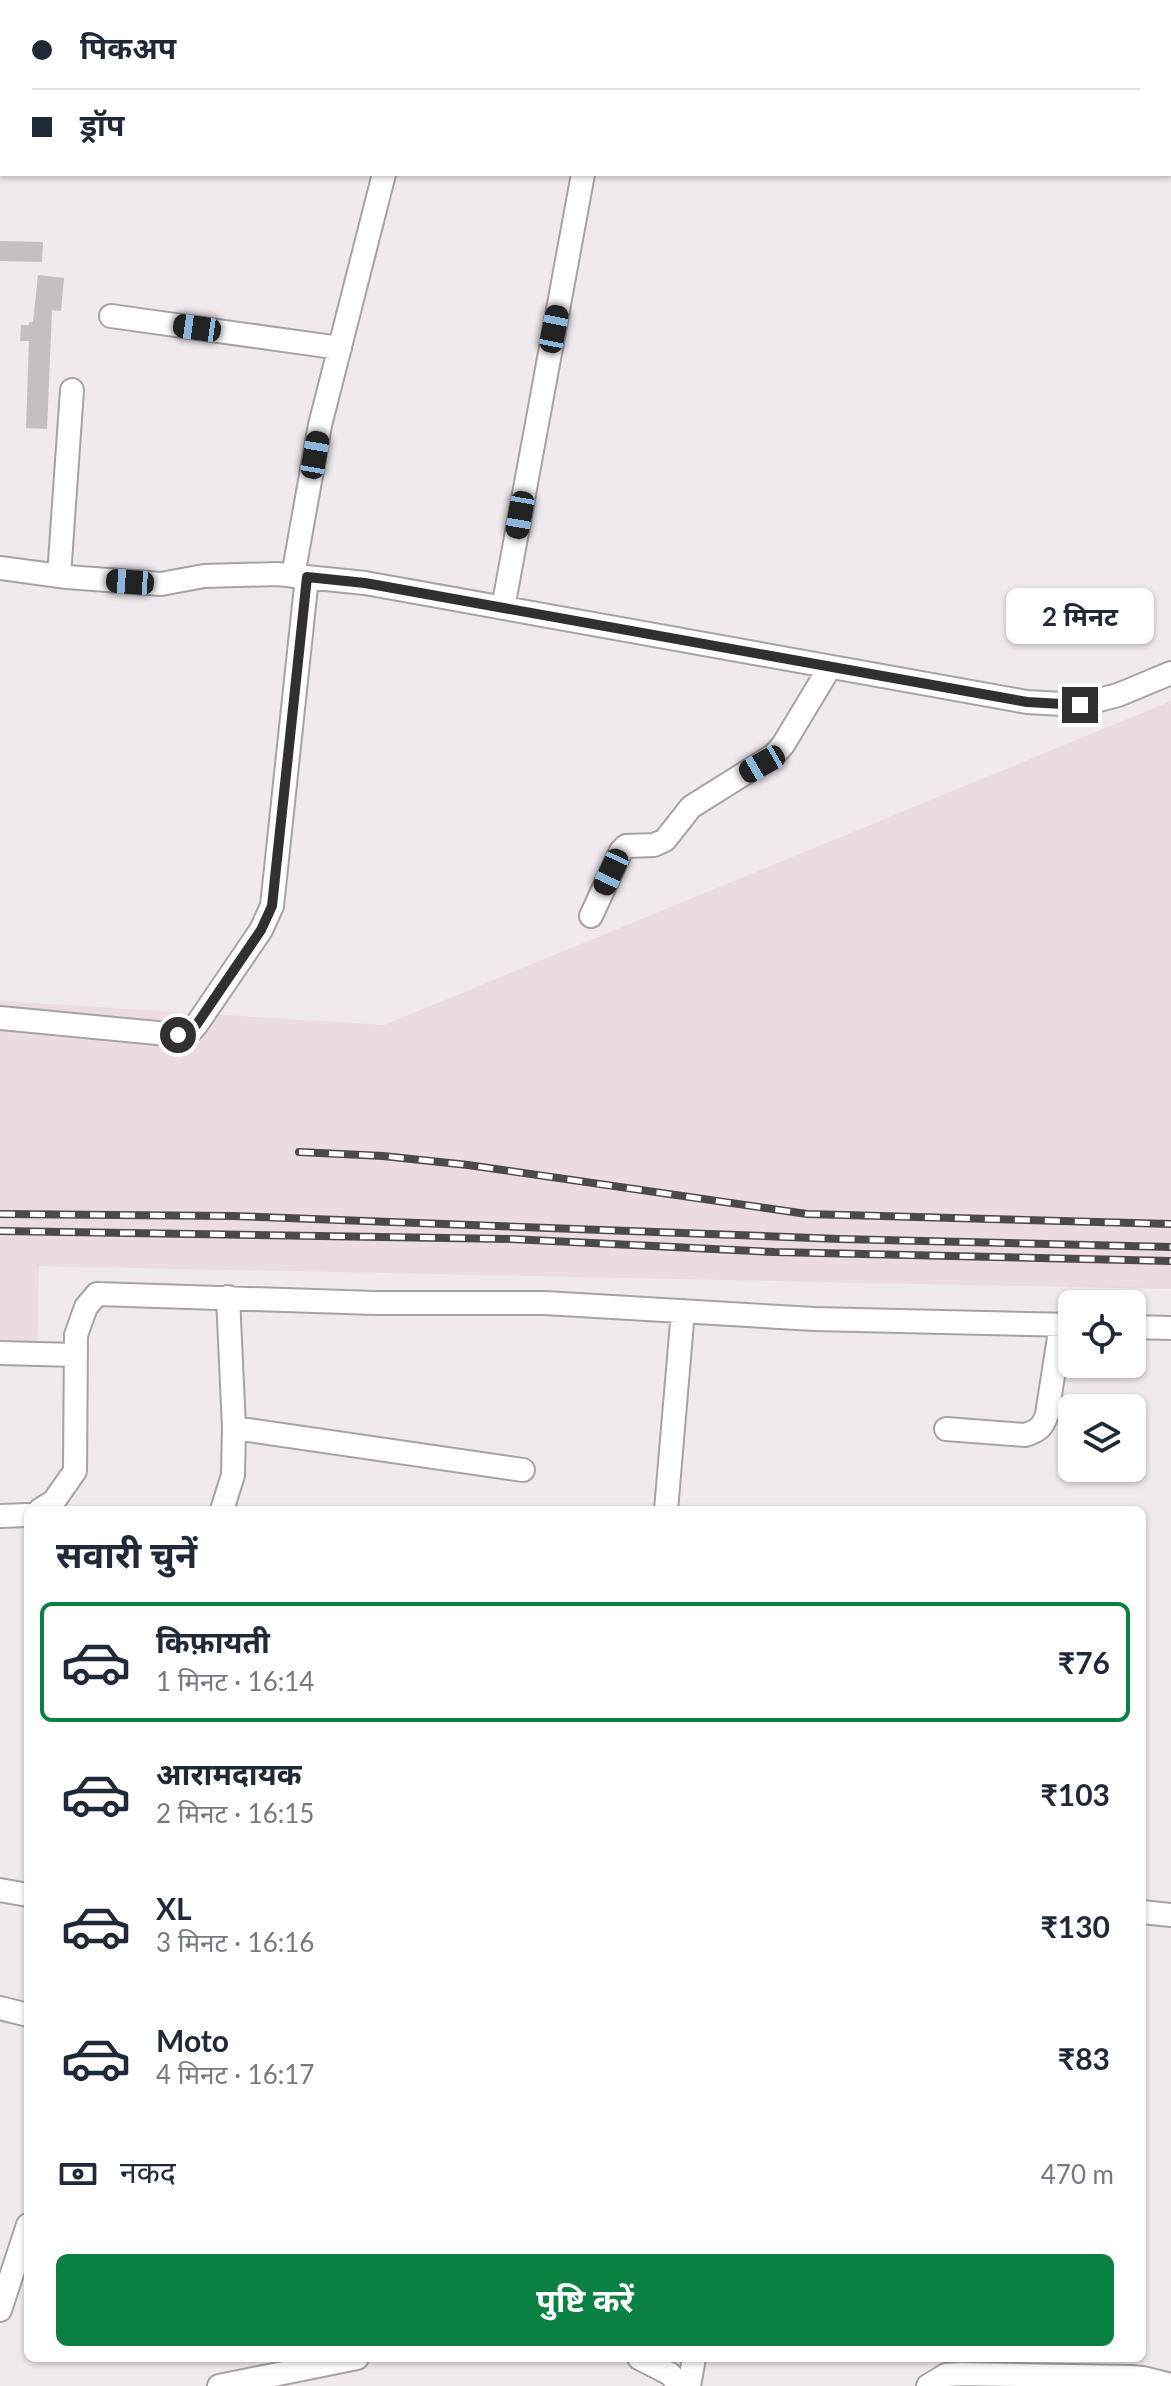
<!DOCTYPE html>
<html lang="hi">
<meta charset="utf-8">
<style>
:root{--surface:#fff;--page:#f2f2f3;--text:#1f2937;--muted:#747a83;--line:#e0e1e3;--accent:#0b8043}
body{margin:0;font-family:Lato,"Noto Sans Devanagari",sans-serif;background:var(--page);color:var(--text);height:100vh;display:flex;flex-direction:column;font-size:30px;white-space:nowrap}
*{box-sizing:border-box;margin:0}
p{font-size:26px;color:var(--muted)}
.icon{flex:none;width:44px;height:44px;fill:none;stroke:currentColor;stroke-width:2;stroke-linecap:round;stroke-linejoin:round}
.map{position:relative;flex:1;overflow:hidden}
.panel{position:absolute;left:24px;top:1506px;width:1122px;height:856px;display:flex;flex-direction:column;background:var(--surface);border-radius:12px;box-shadow:0 2px 6px #0004}
.panel>*{flex:none}
.banner{position:absolute;left:0px;top:0px;width:1172px;height:176px;box-shadow:0 2px 6px #0004;display:grid;align-content:center;height:176px;padding:0 32px;background:var(--surface)}
.fabs{position:absolute;left:1058px;top:1290px;display:grid;gap:16px}
.fabs a{display:grid;place-items:center;width:88px;height:88px;border-radius:12px;background:var(--surface);box-shadow:0 2px 6px #0004;font-size:40px}
.end{position:absolute;width:36px;height:36px;margin:-18px;border:10px solid #312f30;background:#fff;box-shadow:0 0 0 4px #fff}
.from{border-radius:50%}
.bubble{position:absolute;height:56px;border-radius:12px;background:var(--surface);box-shadow:0 2px 6px #0004;font-size:26px;font-weight:700;line-height:56px;text-align:center}
.car{position:absolute;width:24px;height:48px;margin:-24px -12px;border-radius:10px;box-shadow:0 0 6px 2px #0007;background:linear-gradient(#222 24%,#8ab4d8 0 40%,#222 0 76%,#8ab4d8 0 86%,#222 0)}
.banner b{display:flex;align-items:center;gap:28px;height:76px;font-size:30px}
.banner b+b{border-top:2px solid var(--line)}
.banner i{width:20px;height:20px;background:var(--text)}
ul{padding:0;list-style:none}
li{display:flex;align-items:center;gap:24px;height:120px;margin:0 16px 12px;padding:0 16px;border:4px solid transparent;border-radius:12px}
li div{flex:1}
li b{display:block;font-size:30px}
li em{font-style:normal;font-weight:700}
li.current{border-color:var(--accent)}
li>.icon{width:72px;height:72px;stroke-width:1.5}
h2{padding:0 32px;font-size:36px;line-height:96px}
.pay{display:flex;align-items:center;gap:20px;height:88px;padding:0 32px;font-size:30px}
.pay p{margin-inline-start:auto}
.action{display:flex;gap:16px;margin-top:auto;padding:16px 32px}
.action a{flex:1;height:92px;border-radius:12px;background:var(--accent);color:#fff;font-size:32px;font-weight:700;line-height:92px;text-align:center}
.map>svg:first-child{display:block}
.built{fill:#ebdce3}
.building{fill:#c5bec2}
.lines{fill:none;stroke-linecap:round;stroke-linejoin:round}
.minor-casing{stroke:#a8a2a5;stroke-width:26}
.minor{stroke:#fff;stroke-width:22}
.rail-casing{stroke:#4c494b;stroke-width:8}
.rail{stroke:#fff;stroke-width:5;stroke-dasharray:15;stroke-linecap:butt}
.route{stroke:#312f30;stroke-width:10}
</style>
<div class="map">
<svg width="1171" height="2386" viewBox="0 0 1171 2386">
<rect width="100%" height="100%" fill="#f0e9ed"/>
<path class="built" d="M 1171,701 L 1171,1289 L 39,1266 L 37,1358 L 0,1357 L 0,1001 L 384,1025 Z"/>
<path class="building" d="M 0,241 L 43,242 L 42,262 L 0,261 Z
M 38,275 L 64,278 L 61,311 L 52,310 L 47,429 L 26,428 L 29,341 L 20,341 L 21,325 L 29,325 L 29,322 L 33,322 Z"/>
<g class="lines">
<defs>
<path id="minor" d="M 16,2 L 16,0
M 250,2 L 251,0
M 495,2 L 496,0
M 609,2 L 609,0
M 111,316 L 340,348
M 0,568 L 67,577 L 161,584 L 204,576 L 277,574 L 365,583 L 1027,702 L 1080,705 L 1118,695 L 1171,673
M 59,576 L 72,390
M 293,576 L 320,425 L 384,174
M 503,608 L 583,174
M 591,916 L 621,851 L 626,846 L 654,845 L 665,840 L 691,807 L 774,755 L 783,745 L 830,667
M 0,1018 L 178,1035 L 190,1032 L 197,1024 L 261,930 L 272,906 L 307,577
M 1132,1327 L 1171,1328
M 0,1353 L 76,1355
M 234,1428 L 523,1470
M 946,1429 L 1025,1435 C 1038,1431 1043,1427 1047,1414 L 1061,1325
M 40,1510 L 54,1501 L 75,1471 L 76,1335 L 86,1307 L 97,1294 L 375,1303 L 545,1303 L 814,1319 L 1072,1325
M 222,1510 L 233,1475 L 234,1428 L 228,1297
M 666,1510 L 683,1311
M 0,1516 L 28,1515
M 0,1890 L 28,1895
M 1142,1912 L 1171,1915
M 0,2008 L 28,2015
M 0,2310 L 28,2225
M 639,2358 L 670,2374 L 680,2386
M 219,2386 L 357,2358
M 689,2386 L 694,2358
M 928,2386 L 946,2375 L 961,2374 L 1130,2377 L 1143,2378 L 1171,2385"/>
</defs>
<use href="#minor" class="minor-casing"/>
<use href="#minor" class="minor"/>
<defs>
<path id="rail" d="M 299,1152 L 383,1156 L 468,1165 L 807,1214 L 1171,1224
M 0,1214 L 233,1216 L 840,1239 L 1171,1247
M 0,1231 L 511,1239 L 774,1252 L 1171,1261"/>
</defs>
<use href="#rail" class="rail-casing"/>
<use href="#rail" class="rail"/>
</g>
<g class="lines">
<path class="route" d="M 178,1035 L 190,1032 L 197,1024 L 261,930 L 272,906 L 307,577 L 365,583 L 1027,702 L 1080,705"/>
</g>
</svg>
<div class="fabs">
<a><svg class="icon" aria-label="locate" viewBox="0 0 24 24"><circle cx="12" cy="12" r="6"/><path d="M12 2v4M12 18v4M2 12h4M18 12h4"/></svg></a>
<a><svg class="icon" aria-label="layers" viewBox="0 0 24 24"><path d="M12 4l9 5-9 5-9-5zM3 14l9 5 9-5"/></svg></a>
</div>
<i class="end from" style="left:178px;top:1035px"></i>
<i class="end" style="left:1080px;top:705px"></i>
<div class="bubble" style="left:1006px;top:588px;width:148px">2 मिनट</div>
<i class="car" style="left:197px;top:328px;rotate:278deg"></i>
<i class="car" style="left:554px;top:329px;rotate:11deg"></i>
<i class="car" style="left:315px;top:455px;rotate:10deg"></i>
<i class="car" style="left:520px;top:515px;rotate:190deg"></i>
<i class="car" style="left:130px;top:582px;rotate:274deg"></i>
<i class="car" style="left:762px;top:764px;rotate:240deg"></i>
<i class="car" style="left:611px;top:872px;rotate:205deg"></i>
<div class="banner">
<b><i class="from"></i>पिकअप</b>
<b><i></i>ड्रॉप</b>
</div>
<section class="panel">
<h2>सवारी चुनें</h2>
<ul>
<li class="current"><svg class="icon" aria-label="car" viewBox="0 0 24 24"><path d="M5 17H2v-5l4-1 3-4h7l3 4 3 1v5h-3M9 17h6M6 11h13"/><circle cx="7" cy="17" r="2"/><circle cx="17" cy="17" r="2"/></svg><div><b>किफ़ायती</b><p>1 मिनट · 16:14</p></div><em>₹76</em></li>
<li><svg class="icon" aria-label="car" viewBox="0 0 24 24"><path d="M5 17H2v-5l4-1 3-4h7l3 4 3 1v5h-3M9 17h6M6 11h13"/><circle cx="7" cy="17" r="2"/><circle cx="17" cy="17" r="2"/></svg><div><b>आरामदायक</b><p>2 मिनट · 16:15</p></div><em>₹103</em></li>
<li><svg class="icon" aria-label="car" viewBox="0 0 24 24"><path d="M5 17H2v-5l4-1 3-4h7l3 4 3 1v5h-3M9 17h6M6 11h13"/><circle cx="7" cy="17" r="2"/><circle cx="17" cy="17" r="2"/></svg><div><b>XL</b><p>3 मिनट · 16:16</p></div><em>₹130</em></li>
<li><svg class="icon" aria-label="car" viewBox="0 0 24 24"><path d="M5 17H2v-5l4-1 3-4h7l3 4 3 1v5h-3M9 17h6M6 11h13"/><circle cx="7" cy="17" r="2"/><circle cx="17" cy="17" r="2"/></svg><div><b>Moto</b><p>4 मिनट · 16:17</p></div><em>₹83</em></li>
</ul>
<div class="pay"><svg class="icon" aria-label="cash" viewBox="0 0 24 24"><path d="M3 7h18v10H3z"/><circle cx="12" cy="12" r="2"/></svg>नकद<p>470 m</p></div>
<div class="action"><a>पुष्टि करें</a></div>
</section>
</div>
